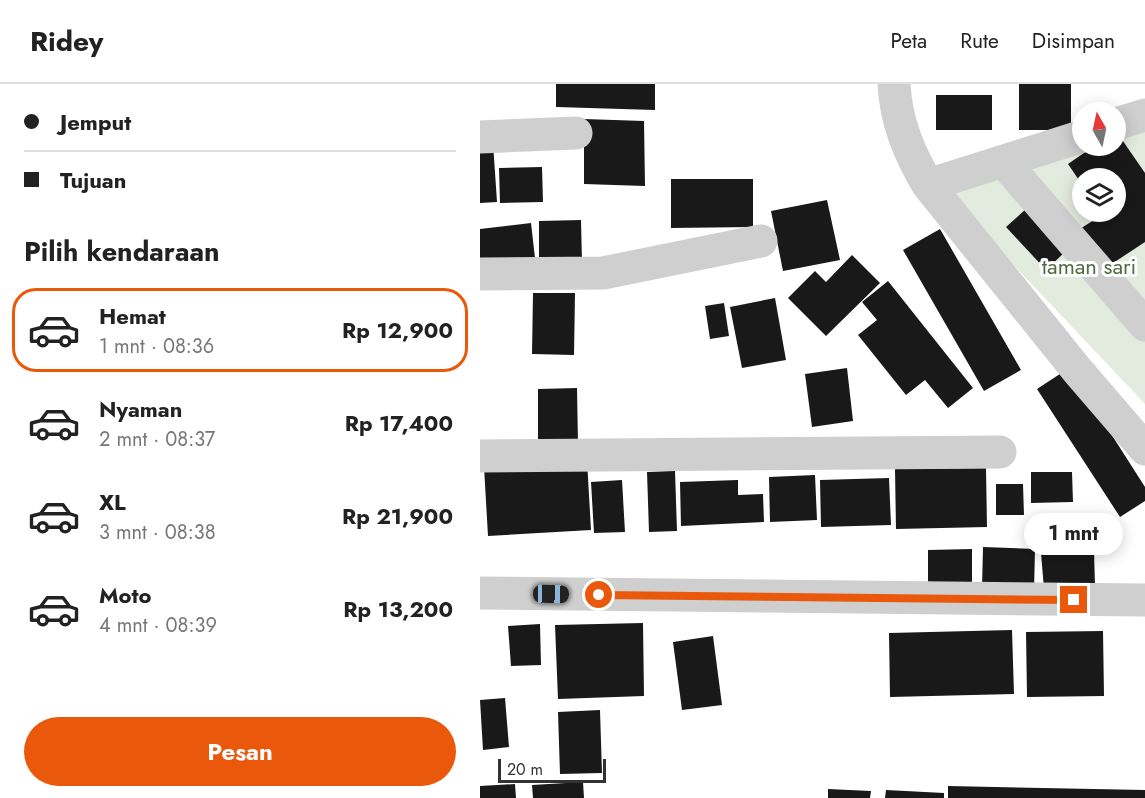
<!DOCTYPE html>
<html lang="id">
<meta charset="utf-8">
<style>
:root{--surface:#fff;--page:#f6f6f6;--text:#222;--muted:#767676;--line:#e0e0e0;--accent:#ea580c}
body{margin:0;font-family:Jost,sans-serif;background:var(--page);color:var(--text);height:100vh;display:flex;flex-direction:column;font-size:22px;white-space:nowrap}
*{box-sizing:border-box;margin:0}
p{font-size:20px;color:var(--muted)}
.icon{flex:none;width:33px;height:33px;fill:none;stroke:currentColor;stroke-width:2;stroke-linecap:round;stroke-linejoin:round}
.map{position:relative;flex:1;overflow:hidden}
.side{display:flex;flex-direction:column;background:var(--surface);width:480px}
.side>*{flex:none}
.banner{display:grid;align-content:center;height:132px;padding:0 24px;background:var(--surface)}
.needle{width:39px;rotate:351deg}
.controls{position:absolute;left:592px;top:18px;display:grid;gap:12px}
.controls a{display:grid;place-items:center;width:54px;height:54px;border-radius:50%;background:var(--surface);box-shadow:0 3px 15px #0003;font-size:30px}
.scale{position:absolute;left:18px;bottom:15px;width:108px;box-sizing:border-box;padding-left:6px;border:3px solid #323232;border-top:0;font-size:16px;line-height:21px;white-space:nowrap;color:#323232;-webkit-text-stroke:4px #fff;paint-order:stroke}
.end{position:absolute;width:27px;height:27px;margin:-14px;border:8px solid #ea580c;background:#fff;box-shadow:0 0 0 3px #fff}
.from{border-radius:50%}
.bubble{position:absolute;height:42px;border-radius:21px;background:var(--surface);box-shadow:0 3px 15px #0003;font-size:20px;font-weight:700;line-height:42px;text-align:center}
.car{position:absolute;width:18px;height:36px;margin:-18px -9px;border-radius:8px;box-shadow:0 0 4px 2px #0007;background:linear-gradient(#222 24%,#8ab4d8 0 40%,#222 0 76%,#8ab4d8 0 86%,#222 0)}
.banner b{display:flex;align-items:center;gap:21px;height:57px;font-size:22px}
.banner b+b{border-top:2px solid var(--line)}
.banner i{width:15px;height:15px;background:var(--text)}
ul{padding:0;list-style:none}
li{display:flex;align-items:center;gap:18px;height:84px;margin:0 12px 9px;padding:0 12px;border:3px solid transparent;border-radius:24px}
li div{flex:1}
li b{display:block;font-size:22px}
li em{font-style:normal;font-weight:700}
li.active{border-color:var(--accent)}
li>.icon{width:54px;height:54px;stroke-width:1.5}
h2{padding:0 24px;font-size:27px;line-height:72px}
.cta{display:flex;gap:12px;margin-top:auto;padding:12px 24px}
.cta a{flex:1;height:69px;border-radius:36px;background:var(--accent);color:#fff;font-size:24px;font-weight:700;line-height:69px;text-align:center}
header{display:flex;align-items:center;gap:36px;box-sizing:border-box;height:84px;padding:0 30px;background:var(--surface);border-bottom:2px solid var(--line)}
header strong{font-size:28px}
nav{display:flex;gap:33px;margin-inline-start:auto;font-size:21px}
main{display:flex;flex:1;min-height:0}
.map>svg:first-child{display:block}
.green{fill:#e3eade;fill-rule:evenodd}
.building{fill:#191919}
.lines{fill:none;stroke-linecap:round;stroke-linejoin:round}
.minor{stroke:#cfcfcf;stroke-width:33}
.route{stroke:#ea580c;stroke-width:8}
.labels{text-anchor:middle;stroke-width:6;stroke-linejoin:round;paint-order:stroke}
.park-label{font-size:22px;fill:#506b41;stroke:#fff}
</style>
<header>
<strong>Ridey</strong>
<nav><a>Peta</a><a>Rute</a><a>Disimpan</a></nav>
</header>
<main>
<section class="side">
<div class="banner">
<b><i class="from"></i>Jemput</b>
<b><i></i>Tujuan</b>
</div>
<h2>Pilih kendaraan</h2>
<ul>
<li class="active"><svg class="icon" aria-label="car" viewBox="0 0 24 24"><path d="M5 17H2v-5l4-1 3-4h7l3 4 3 1v5h-3M9 17h6M6 11h13"/><circle cx="7" cy="17" r="2"/><circle cx="17" cy="17" r="2"/></svg><div><b>Hemat</b><p>1 mnt · 08:36</p></div><em>Rp 12,900</em></li>
<li><svg class="icon" aria-label="car" viewBox="0 0 24 24"><path d="M5 17H2v-5l4-1 3-4h7l3 4 3 1v5h-3M9 17h6M6 11h13"/><circle cx="7" cy="17" r="2"/><circle cx="17" cy="17" r="2"/></svg><div><b>Nyaman</b><p>2 mnt · 08:37</p></div><em>Rp 17,400</em></li>
<li><svg class="icon" aria-label="car" viewBox="0 0 24 24"><path d="M5 17H2v-5l4-1 3-4h7l3 4 3 1v5h-3M9 17h6M6 11h13"/><circle cx="7" cy="17" r="2"/><circle cx="17" cy="17" r="2"/></svg><div><b>XL</b><p>3 mnt · 08:38</p></div><em>Rp 21,900</em></li>
<li><svg class="icon" aria-label="car" viewBox="0 0 24 24"><path d="M5 17H2v-5l4-1 3-4h7l3 4 3 1v5h-3M9 17h6M6 11h13"/><circle cx="7" cy="17" r="2"/><circle cx="17" cy="17" r="2"/></svg><div><b>Moto</b><p>4 mnt · 08:39</p></div><em>Rp 13,200</em></li>
</ul>
<div class="cta"><a>Pesan</a></div>
</section>
<div class="map">
<svg width="665" height="714" viewBox="0 0 665 714">
<rect width="100%" height="100%" fill="#fff"/>
<path class="green" d="M 665,41 L 665,320 L 459,102 L 603,62 L 636,62 L 636,50 ZM 603,94 L 636,94 L 636,128 L 603,128 Z"/>
<path class="building" d="M 76,0 L 175,0 L 175,26 L 76,23 Z
M 539,0 L 591,0 L 591,46 L 539,46 Z
M 456,11 L 512,11 L 512,46 L 456,46 Z
M 104,35 L 164,37 L 165,102 L 104,100 Z
M 636,47 L 665,89 L 665,158 L 621,187 L 595,148 L 622,131 L 620,128 L 636,128 L 636,94 L 603,94 L 603,102 L 588,80 L 614,62 L 636,62 Z
M 13,59 L 17,118 L 0,119 L 0,60 Z
M 62,83 L 63,118 L 20,119 L 19,84 Z
M 191,95 L 273,95 L 273,143 L 191,144 Z
M 347,116 L 360,176 L 303,187 L 291,127 Z
M 546,125 L 586,167 L 566,186 L 526,143 Z
M 101,136 L 102,178 L 59,179 L 59,137 Z
M 51,139 L 55,174 L 0,181 L 0,145 Z
M 460,145 L 541,286 L 504,307 L 423,166 Z
M 372,171 L 400,199 L 346,252 L 308,214 L 335,187 L 346,198 Z
M 408,197 L 493,304 L 468,324 L 445,296 L 426,311 L 378,251 L 397,236 L 382,218 Z
M 53,209 L 95,209 L 94,271 L 52,270 Z
M 295,214 L 306,276 L 262,284 L 250,223 Z
M 244,219 L 249,252 L 230,255 L 225,222 Z
M 367,284 L 373,337 L 332,343 L 325,290 Z
M 589,284 L 665,403 L 665,417 L 640,433 L 557,305 Z
M 97,304 L 98,360 L 58,360 L 58,305 Z
M 107,376 L 111,446 L 8,452 L 4,383 Z
M 506,384 L 507,443 L 416,445 L 415,385 Z
M 195,387 L 197,447 L 169,448 L 167,388 Z
M 551,388 L 592,388 L 593,418 L 551,419 Z
M 335,391 L 337,436 L 290,438 L 289,393 Z
M 409,394 L 411,441 L 341,443 L 340,396 Z
M 142,396 L 145,448 L 114,449 L 111,398 Z
M 258,396 L 258,411 L 283,410 L 284,438 L 201,442 L 200,398 Z
M 516,400 L 543,400 L 544,431 L 516,431 Z
M 503,463 L 555,465 L 554,508 L 502,505 Z
M 492,465 L 492,500 L 448,501 L 448,466 Z
M 614,466 L 615,503 L 564,505 L 561,469 Z
M 163,539 L 164,612 L 78,615 L 75,541 Z
M 60,540 L 61,581 L 31,582 L 28,542 Z
M 532,546 L 534,610 L 410,613 L 409,549 Z
M 623,547 L 624,612 L 547,613 L 546,548 Z
M 233,552 L 242,621 L 202,626 L 193,558 Z
M 25,614 L 29,663 L 3,666 L 0,616 Z
M 120,626 L 122,689 L 80,690 L 78,628 Z
M 103,698 L 104,714 L 53,714 L 52,701 Z
M 35,700 L 36,714 L 0,714 L 0,702 Z
M 468,702 L 665,706 L 665,714 L 468,714 Z
M 348,705 L 391,707 L 390,714 L 348,714 Z
M 406,706 L 464,709 L 464,714 L 405,714 Z"/>
<g class="lines">
<path class="minor" d="M 414,0 C 416,38 429,69 448,101 L 597,286 L 665,365
M 636,40 L 665,31
M 0,53 L 96,49
M 524,78 L 665,241
M 448,101 L 603,52
M 0,190 L 123,189 L 281,157
M 0,372 L 520,368
M 0,509 L 665,516"/>
</g>
<g class="lines">
<path class="route" d="M 119,511 L 594,516"/>
</g>
<g class="labels">
<g class="park-label">
<text x="609" y="190">taman sari</text>
</g>
</g>
</svg>
<div class="controls">
<a><svg class="needle" viewBox="-14 -14 28 28"><path d="M0-13l5 13h-10z" fill="#e53935"/><path d="M0 13l5-13h-10z" fill="#767676"/></svg></a>
<a><svg class="icon" aria-label="layers" viewBox="0 0 24 24"><path d="M12 4l9 5-9 5-9-5zM3 14l9 5 9-5"/></svg></a>
</div>
<div class="scale">20 m</div>
<i class="end from" style="left:119px;top:511px"></i>
<i class="end" style="left:594px;top:516px"></i>
<div class="bubble" style="left:544px;top:429px;width:99px">1 mnt</div>
<i class="car" style="left:71px;top:510px;rotate:91deg"></i>
</div>
</main>
